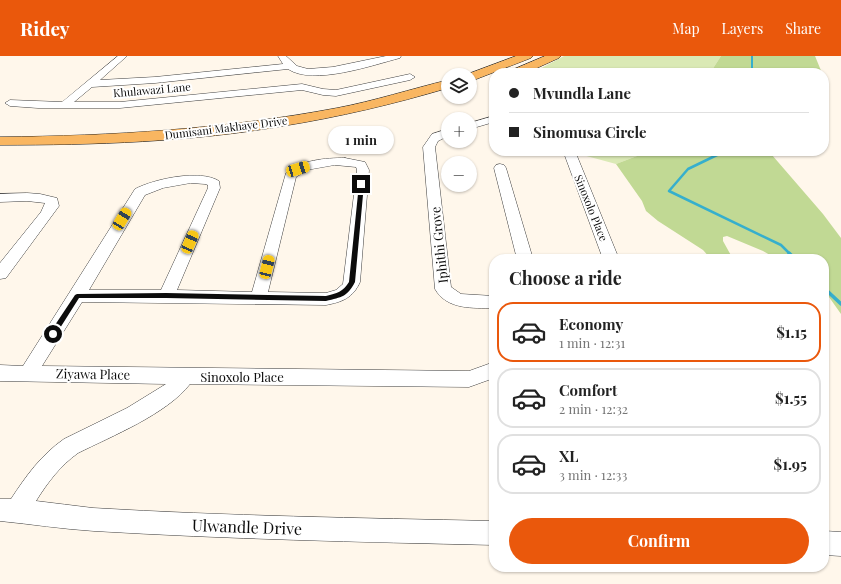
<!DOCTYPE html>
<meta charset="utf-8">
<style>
:root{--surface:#fff;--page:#f2f2f2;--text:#222;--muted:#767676;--line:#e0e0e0;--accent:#ea580c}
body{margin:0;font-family:"Playfair Display",serif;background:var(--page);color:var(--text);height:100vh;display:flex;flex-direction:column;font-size:15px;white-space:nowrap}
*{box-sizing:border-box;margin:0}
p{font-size:13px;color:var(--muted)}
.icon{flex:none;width:22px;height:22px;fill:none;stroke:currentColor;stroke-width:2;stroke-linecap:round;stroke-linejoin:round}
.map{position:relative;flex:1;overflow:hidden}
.sheet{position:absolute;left:489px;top:198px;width:340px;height:318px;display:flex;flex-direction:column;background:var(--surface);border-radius:16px;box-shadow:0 1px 3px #0004}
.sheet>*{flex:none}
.hud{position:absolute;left:489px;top:12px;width:340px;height:88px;border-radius:16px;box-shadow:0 1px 3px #0004;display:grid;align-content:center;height:88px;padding:0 20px;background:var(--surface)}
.buttons{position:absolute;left:441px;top:12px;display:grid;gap:8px}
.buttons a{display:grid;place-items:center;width:36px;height:36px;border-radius:50%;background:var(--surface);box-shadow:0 1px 3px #0004;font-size:20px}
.end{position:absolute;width:18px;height:18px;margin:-9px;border:5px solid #0c0c0c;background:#fff;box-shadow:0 0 0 2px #fff}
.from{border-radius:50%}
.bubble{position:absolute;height:28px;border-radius:14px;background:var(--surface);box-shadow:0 1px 3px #0004;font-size:13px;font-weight:700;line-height:28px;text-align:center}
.car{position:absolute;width:12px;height:24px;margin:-12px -6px;border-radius:5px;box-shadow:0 0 3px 1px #0007;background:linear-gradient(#f5c518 24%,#345 0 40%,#f5c518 0 76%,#345 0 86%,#f5c518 0)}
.hud b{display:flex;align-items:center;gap:14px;height:38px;font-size:15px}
.hud b+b{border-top:1px solid var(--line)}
.hud i{width:10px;height:10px;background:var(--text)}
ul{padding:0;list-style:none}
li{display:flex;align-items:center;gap:12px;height:60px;margin:0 8px 6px;padding:0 12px;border:2px solid var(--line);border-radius:16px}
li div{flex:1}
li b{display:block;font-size:15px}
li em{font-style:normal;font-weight:700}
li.on{border-color:var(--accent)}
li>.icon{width:36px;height:36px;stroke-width:1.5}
h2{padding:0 20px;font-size:18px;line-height:48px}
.button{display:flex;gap:8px;margin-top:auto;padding:8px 20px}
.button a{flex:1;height:46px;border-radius:24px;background:var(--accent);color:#fff;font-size:16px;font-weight:700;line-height:46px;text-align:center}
header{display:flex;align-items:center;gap:24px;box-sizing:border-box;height:56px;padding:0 20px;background:var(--accent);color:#fff}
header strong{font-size:19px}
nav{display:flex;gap:22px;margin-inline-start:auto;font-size:14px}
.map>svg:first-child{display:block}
.green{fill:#dae9b5}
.forest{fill:#c1d994}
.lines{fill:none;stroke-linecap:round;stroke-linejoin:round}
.stream-far2{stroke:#36afcd;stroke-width:2}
.stream-far1{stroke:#36afcd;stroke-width:2.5}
.stream{stroke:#36afcd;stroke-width:3.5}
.minor-casing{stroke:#3f3f3f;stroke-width:1}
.major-casing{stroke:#1d1d1d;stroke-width:1}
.minor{fill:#fff;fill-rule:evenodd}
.major{fill:#f9b661;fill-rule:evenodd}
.route{fill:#0c0c0c}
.labels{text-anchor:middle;stroke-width:4;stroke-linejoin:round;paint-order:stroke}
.far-street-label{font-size:11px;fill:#0c0c0c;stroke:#fff}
.street-label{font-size:13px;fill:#0c0c0c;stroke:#fff}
.near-street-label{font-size:16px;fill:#0c0c0c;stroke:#fff}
</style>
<header>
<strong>Ridey</strong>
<nav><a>Map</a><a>Layers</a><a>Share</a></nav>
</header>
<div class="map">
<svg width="841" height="528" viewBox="0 0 841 528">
<rect width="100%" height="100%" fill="#fff7eb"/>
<path class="green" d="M 564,0 L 721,0 L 710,17 L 532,17 Z
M 580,95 L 650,95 L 616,108 L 579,98 Z"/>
<path class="forest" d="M 721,0 L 815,0 L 822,17 L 710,17 Z
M 650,95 L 772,95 L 772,99 L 823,158 L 841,182 L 841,258 L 829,241 L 824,239 L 824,203 L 777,203 L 763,195 L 727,180 L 723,181 L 723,185 L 733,203 L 711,203 L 703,194 L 658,165 L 646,155 L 642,145 L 616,108 Z"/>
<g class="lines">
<path class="stream-far2" d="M 752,0 L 752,17"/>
<path class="stream-far1" d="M 721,95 L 717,99 L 688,113 L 669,135 L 781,189 L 790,198"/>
<path class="stream" d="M 789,197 L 795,203
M 824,232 L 841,248"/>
<defs>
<path id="minor" d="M 118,0 L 127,0 L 100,24 L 155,21 L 283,8 L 278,0 L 286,0 L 297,10 L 308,13 L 333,11 L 386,0 L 401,0 L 400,2 C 373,9 313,30 288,13 L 155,27 L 92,31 L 74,46 L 120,46 L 302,28 L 323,33 L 336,34 L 410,18 L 415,21 L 410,24 L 336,40 L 323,39 L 302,34 L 120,52 L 38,52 L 10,50 L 5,47 L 10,44 L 62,46 Z
M 494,60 L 494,66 L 470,73 L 470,67 Z
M 448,73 L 448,80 L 438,85 L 435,91 L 451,231 L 461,238 L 494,240 L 494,252 C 473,252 447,254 435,233 L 423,91 L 432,78 Z
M 571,96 L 575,97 L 577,100 L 619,203 L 603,203 L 565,100 L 567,97 Z
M 345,102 L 365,106 L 369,114 L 360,226 C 353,242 342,246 326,249 L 82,246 L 42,310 L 469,315 L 494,306 L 494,322 L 469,331 L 190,328 C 167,358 112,380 78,397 C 60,410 48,426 36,445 C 55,447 74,450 93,452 C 227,460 360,462 494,465 L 494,489 C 360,486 227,483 94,475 C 62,473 31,468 0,465 L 0,443 L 11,443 C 26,420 41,399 64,383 L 127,352 L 166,328 L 0,325 L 0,309 L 23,310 L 135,133 C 154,123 200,113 219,125 L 220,132 L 177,234 L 252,236 L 286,117 C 301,104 325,102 345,102 ZM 335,109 L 356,111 L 357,114 L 343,228 L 336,234 L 326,237 L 268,236 L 296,121 L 307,114 ZM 191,127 L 205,128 L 208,129 L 208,132 L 161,234 L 89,234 L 145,139 L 163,132 Z
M 500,108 L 504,109 L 506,112 L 533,203 L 517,203 L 494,112 L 496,109 Z
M 27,137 L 40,138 L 57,142 L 59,150 L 6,222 L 0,223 L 0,207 L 41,156 L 45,147 L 27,145 L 0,146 L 0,138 Z
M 824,475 L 841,476 L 841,500 L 824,499 Z"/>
<path id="major" d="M 516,0 L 533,0 L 531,2 L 474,24 L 470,25 L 470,19 L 465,19 Z
M 545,0 L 561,0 L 559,2 L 526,17 L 510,17 L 512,14 Z
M 448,24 L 448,32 C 394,48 339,61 283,70 C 190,86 95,89 0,89 L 0,81 C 113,80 225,73 337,52 C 374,45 411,33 448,24 Z"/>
</defs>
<use href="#minor" class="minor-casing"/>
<use href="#major" class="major-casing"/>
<use href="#minor" class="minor"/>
<use href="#major" class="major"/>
</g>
<path class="route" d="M 361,126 L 364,128 L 355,226 C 347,241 342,241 326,245 L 166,242 L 79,242 L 55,280 L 50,280 L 49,278 L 75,239 L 77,238 L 166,237 L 326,240 C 337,237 343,236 349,226 L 359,128 Z"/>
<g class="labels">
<g class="far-street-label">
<text transform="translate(152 34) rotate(-5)" y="4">Khulawazi Lane</text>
<text transform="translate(226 72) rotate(-7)" y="4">Dumisani Makhaye Drive</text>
<text transform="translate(591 152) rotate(68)" y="4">Sinoxolo Place</text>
</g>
<g class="street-label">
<text transform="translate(439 189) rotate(-96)" y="5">Iphithi Grove</text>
<text transform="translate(93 318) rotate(1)" y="5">Ziyawa Place</text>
<text x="242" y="326">Sinoxolo Place</text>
</g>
<g class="near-street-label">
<text transform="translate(247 471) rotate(2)" y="6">Ulwandle Drive</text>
</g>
</g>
</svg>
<div class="buttons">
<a><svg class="icon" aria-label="layers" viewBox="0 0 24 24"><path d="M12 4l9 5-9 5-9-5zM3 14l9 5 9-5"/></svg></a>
<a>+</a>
<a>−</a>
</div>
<i class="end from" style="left:53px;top:278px"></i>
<i class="end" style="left:361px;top:128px"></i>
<div class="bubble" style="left:328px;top:70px;width:66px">1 min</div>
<i class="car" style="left:298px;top:113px;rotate:73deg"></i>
<i class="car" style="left:122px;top:163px;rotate:31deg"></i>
<i class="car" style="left:190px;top:186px;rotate:24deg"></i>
<i class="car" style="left:267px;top:211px;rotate:14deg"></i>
<div class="hud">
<b><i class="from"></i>Mvundla Lane</b>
<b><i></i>Sinomusa Circle</b>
</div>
<section class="sheet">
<h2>Choose a ride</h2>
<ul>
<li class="on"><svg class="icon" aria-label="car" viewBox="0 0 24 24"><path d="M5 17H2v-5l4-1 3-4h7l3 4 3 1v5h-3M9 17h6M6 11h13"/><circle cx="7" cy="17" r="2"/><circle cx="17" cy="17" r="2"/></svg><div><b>Economy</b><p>1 min · 12:31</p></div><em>$1.15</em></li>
<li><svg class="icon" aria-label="car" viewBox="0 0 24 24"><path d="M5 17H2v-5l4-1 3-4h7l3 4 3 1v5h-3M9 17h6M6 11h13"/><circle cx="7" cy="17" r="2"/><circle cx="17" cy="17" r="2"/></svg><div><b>Comfort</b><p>2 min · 12:32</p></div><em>$1.55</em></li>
<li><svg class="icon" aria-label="car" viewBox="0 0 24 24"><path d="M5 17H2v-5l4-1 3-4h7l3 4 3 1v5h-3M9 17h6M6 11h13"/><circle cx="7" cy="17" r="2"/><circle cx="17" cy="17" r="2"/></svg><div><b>XL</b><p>3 min · 12:33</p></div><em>$1.95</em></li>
</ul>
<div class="button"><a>Confirm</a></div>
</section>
</div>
